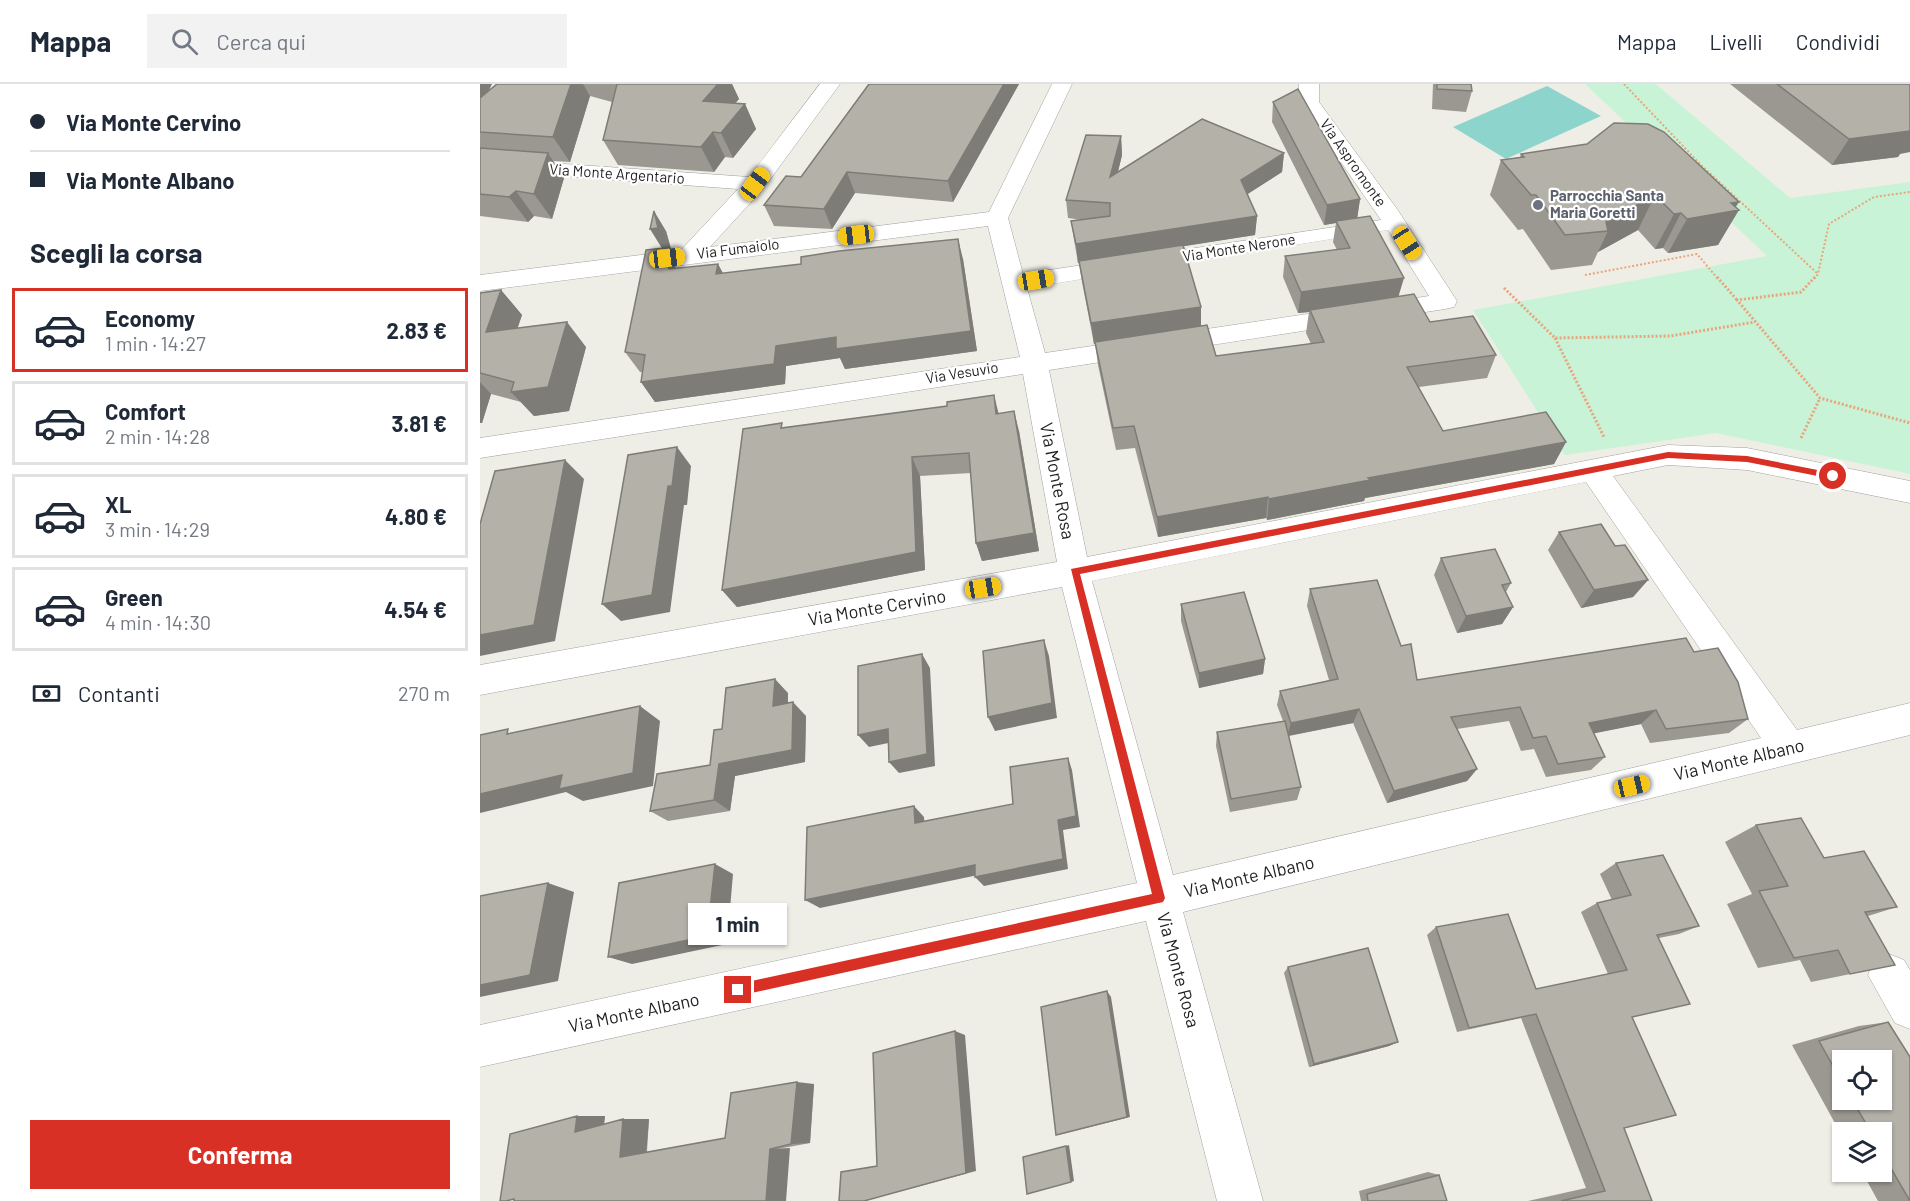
<!DOCTYPE html>
<html lang="it">
<meta charset="utf-8">
<style>
:root{--surface:#fff;--page:#f2f2f3;--text:#1f2937;--muted:#747a83;--line:#e0e1e3;--accent:#d93025}
body{margin:0;font-family:Barlow,sans-serif;background:var(--page);color:var(--text);height:100vh;display:flex;flex-direction:column;font-size:22px;white-space:nowrap}
*{box-sizing:border-box;margin:0}
p{font-size:20px;color:var(--muted)}
.icon{flex:none;width:33px;height:33px;fill:none;stroke:currentColor;stroke-width:2;stroke-linecap:round;stroke-linejoin:round}
.map{position:relative;flex:1;overflow:hidden}
.side{display:flex;flex-direction:column;background:var(--surface);width:480px}
.side>*{flex:none}
.guide{display:grid;align-content:center;height:132px;padding:0 30px;background:var(--surface)}
.fabs{position:absolute;left:1352px;top:966px;display:grid;gap:12px}
.fabs a{display:grid;place-items:center;width:60px;height:60px;border-radius:0px;background:var(--surface);box-shadow:0 2px 4px #0004;font-size:30px}
.end{position:absolute;width:27px;height:27px;margin:-14px;border:8px solid #d93025;background:#fff;box-shadow:0 0 0 3px #fff}
.from{border-radius:50%}
.bubble{position:absolute;height:42px;border-radius:0px;background:var(--surface);box-shadow:0 2px 4px #0004;font-size:20px;font-weight:700;line-height:42px;text-align:center}
.car{position:absolute;width:18px;height:36px;margin:-18px -9px;border-radius:8px;box-shadow:0 0 4px 2px #0007;background:linear-gradient(#f5c518 24%,#345 0 40%,#f5c518 0 76%,#345 0 86%,#f5c518 0)}
.guide b{display:flex;align-items:center;gap:21px;height:57px;font-size:22px}
.guide b+b{border-top:2px solid var(--line)}
.guide i{width:15px;height:15px;background:var(--text)}
ul{padding:0;list-style:none}
li{display:flex;align-items:center;gap:18px;height:84px;margin:0 12px 9px;padding:0 18px;border:3px solid var(--line);border-radius:0px}
li div{flex:1}
li b{display:block;font-size:22px}
li em{font-style:normal;font-weight:700}
li.selected{border-color:var(--accent)}
li>.icon{width:54px;height:54px;stroke-width:1.5}
h2{padding:0 30px;font-size:27px;line-height:72px}
.pay{display:flex;align-items:center;gap:15px;height:66px;padding:0 30px;font-size:22px}
.pay p{margin-inline-start:auto}
.cta{display:flex;gap:12px;margin-top:auto;padding:12px 30px}
.cta a{flex:1;height:69px;border-radius:0px;background:var(--accent);color:#fff;font-size:24px;font-weight:700;line-height:69px;text-align:center}
header{display:flex;align-items:center;gap:36px;box-sizing:border-box;height:84px;padding:0 30px;background:var(--surface);border-bottom:2px solid var(--line)}
header strong{font-size:28px}
nav{display:flex;gap:33px;margin-inline-start:auto;font-size:21px}
.search{width:420px;height:54px;background:var(--page);display:flex;align-items:center;gap:15px;box-sizing:border-box;padding:0 21px;border-radius:0px;color:var(--muted);font-size:22px}
main{display:flex;flex:1;min-height:0}
.map>svg:first-child{display:block}
.park{fill:#c9f3d7}
.pitch{fill:#8dd5cc}
.lines{fill:none;stroke-linecap:round;stroke-linejoin:round}
.street-casing{stroke:#a0a0a0;stroke-width:1}
.path-far1{stroke:#eaa47c;stroke-width:2;stroke-dasharray:2 2;stroke-linecap:butt}
.path{stroke:#eaa47c;stroke-width:3;stroke-dasharray:2 2;stroke-linecap:butt}
.street{fill:#fff;fill-rule:evenodd}
.wall{fill:#9b9891;fill-rule:evenodd}
.shaded-wall{fill:#7e7c76}
.building{fill:#b4b1a9;stroke:#7e7c76;stroke-width:1.5}
.route{fill:#d93025}
.worship-dot{fill:#6b7280;stroke:#fff;stroke-width:2}
.labels{text-anchor:middle;stroke-width:4.5;stroke-linejoin:round;paint-order:stroke}
.far-street-label{font-size:15px;fill:#1f1f1f;stroke:#fff}
.far-worship-label{font-size:15px;font-weight:bold;fill:#5b616d;stroke:#fff;text-anchor:start}
.street-label{font-size:18px;fill:#1f1f1f;stroke:#fff}
</style>
<header>
<strong>Mappa</strong>
<div class="search"><svg class="icon" aria-label="search" viewBox="0 0 24 24"><circle cx="10" cy="10" r="6"/><path d="M15 15l6 6"/></svg>Cerca qui</div>
<nav><a>Mappa</a><a>Livelli</a><a>Condividi</a></nav>
</header>
<main>
<section class="side">
<div class="guide">
<b><i class="from"></i>Via Monte Cervino</b>
<b><i></i>Via Monte Albano</b>
</div>
<h2>Scegli la corsa</h2>
<ul>
<li class="selected"><svg class="icon" aria-label="car" viewBox="0 0 24 24"><path d="M5 17H2v-5l4-1 3-4h7l3 4 3 1v5h-3M9 17h6M6 11h13"/><circle cx="7" cy="17" r="2"/><circle cx="17" cy="17" r="2"/></svg><div><b>Economy</b><p>1 min · 14:27</p></div><em>2.83 €</em></li>
<li><svg class="icon" aria-label="car" viewBox="0 0 24 24"><path d="M5 17H2v-5l4-1 3-4h7l3 4 3 1v5h-3M9 17h6M6 11h13"/><circle cx="7" cy="17" r="2"/><circle cx="17" cy="17" r="2"/></svg><div><b>Comfort</b><p>2 min · 14:28</p></div><em>3.81 €</em></li>
<li><svg class="icon" aria-label="car" viewBox="0 0 24 24"><path d="M5 17H2v-5l4-1 3-4h7l3 4 3 1v5h-3M9 17h6M6 11h13"/><circle cx="7" cy="17" r="2"/><circle cx="17" cy="17" r="2"/></svg><div><b>XL</b><p>3 min · 14:29</p></div><em>4.80 €</em></li>
<li><svg class="icon" aria-label="car" viewBox="0 0 24 24"><path d="M5 17H2v-5l4-1 3-4h7l3 4 3 1v5h-3M9 17h6M6 11h13"/><circle cx="7" cy="17" r="2"/><circle cx="17" cy="17" r="2"/></svg><div><b>Green</b><p>4 min · 14:30</p></div><em>4.54 €</em></li>
</ul>
<div class="pay"><svg class="icon" aria-label="cash" viewBox="0 0 24 24"><path d="M3 7h18v10H3z"/><circle cx="12" cy="12" r="2"/></svg>Contanti<p>270 m</p></div>
<div class="cta"><a>Conferma</a></div>
</section>
<div class="map">
<svg width="1430" height="1117" viewBox="0 0 1430 1117">
<rect width="100%" height="100%" fill="#efeee6"/>
<path class="park" d="M 1105,0 L 1176,0 L 1310,114 L 1430,98 L 1430,390 L 1236,349 L 1085,371 L 993,226 L 1287,172 Z"/>
<path class="pitch" d="M 1067,2 L 1121,32 L 1026,75 L 973,43 Z"/>
<g class="lines">
<defs>
<path id="street" d="M 340,0 L 360,0 L 283,105 L 230,163 L 509,128 L 572,0 L 592,0 L 528,134 L 543,190 L 901,136 L 819,18 L 819,0 L 839,0 L 839,18 L 917,125 L 977,217 L 974,223 L 965,225 L 569,286 L 607,473 L 1188,361 L 1267,364 L 1430,397 L 1430,419 L 1267,386 L 1188,381 L 1133,392 L 1317,646 L 1430,619 L 1430,651 L 703,828 L 783,1117 L 737,1117 L 666,837 L 0,983 L 0,941 L 657,799 L 582,503 L 0,611 L 0,581 L 577,478 L 543,290 L 0,374 L 0,354 L 540,273 L 508,142 L 0,207 L 0,191 L 201,166 L 258,105 L 0,86 L 0,74 L 269,93 ZM 908,146 L 949,212 L 565,269 L 547,204 ZM 1106,398 L 1281,654 L 693,791 L 612,497 Z
M 1409,870 L 1424,876 L 1430,886 L 1430,945 L 1415,939 L 1388,891 L 1394,876 Z"/>
</defs>
<use href="#street" class="street-casing"/>
<path class="path-far1" d="M 1144,0 L 1221,81 L 1338,190
M 1105,191 L 1217,170 L 1238,195
M 1334,195 L 1338,190 L 1349,140 L 1394,113 L 1430,108"/>
<path class="path" d="M 1237,193 L 1257,216
M 1335,193 L 1321,208 L 1257,216 L 1340,314 L 1430,339
M 1024,204 L 1075,254 L 1190,252 L 1275,238
M 1075,254 L 1124,353
M 1321,354 L 1340,314"/>
<use href="#street" class="street"/>
</g>
<path class="wall" d="M 0,0 L 8,7 L 17,0 L 252,0 L 259,15 L 255,19 L 265,20 L 276,45 L 253,74 L 245,73 L 234,88 L 138,81 L 123,56 L 132,18 L 110,12 L 90,78 L 73,77 L 84,94 L 72,135 L 54,132 L 48,138 L 0,132 Z
M 389,0 L 539,0 L 473,118 L 375,109 L 352,145 L 294,142 L 284,121 L 321,93 Z
M 953,0 L 991,0 L 992,7 L 986,28 L 952,25 Z
M 1250,0 L 1430,0 L 1420,70 L 1418,73 L 1352,81 Z
M 793,18 L 880,115 L 877,134 L 919,212 L 950,238 L 1016,271 L 1007,294 L 939,303 L 963,347 L 1086,358 L 1074,380 L 885,414 L 884,417 L 787,436 L 786,434 L 678,453 L 655,364 L 636,366 L 618,281 L 615,259 L 614,260 L 602,198 L 599,179 L 598,179 L 594,156 L 591,137 L 603,136 L 588,134 L 586,116 L 641,52 L 642,71 L 638,88 L 804,69 L 802,88 L 767,110 L 777,132 L 775,151 L 703,162 L 721,223 L 721,242 L 736,272 L 831,260 L 826,249 L 829,228 L 818,229 L 803,193 L 805,172 L 857,166 L 853,158 L 856,139 L 844,141 L 792,38 Z
M 1041,70 L 1256,123 L 1238,161 L 1188,169 L 1183,164 L 1175,165 L 1158,146 L 1118,168 L 1112,181 L 1071,186 L 1043,145 L 1038,146 L 1010,111 L 1021,76 L 1040,73 Z
M 186,147 L 191,165 L 185,166 L 196,185 L 243,189 L 483,175 L 497,267 L 365,285 L 360,274 L 306,282 L 305,300 L 175,318 L 161,298 L 162,288 L 160,288 L 145,268 L 182,164 Z
M 21,206 L 42,231 L 37,244 L 106,263 L 89,327 L 54,332 L 41,318 L 11,310 L 2,339 L 0,339 L 0,209 Z
M 519,330 L 539,347 L 559,467 L 502,477 L 496,459 L 491,389 L 440,392 L 445,486 L 257,523 L 242,506 L 304,344 Z
M 1079,448 L 1135,462 L 1168,496 L 1153,513 L 1101,524 L 1068,466 Z
M 961,474 L 1031,499 L 1026,508 L 1033,523 L 1022,540 L 977,549 L 954,491 Z
M 830,505 L 921,562 L 937,596 L 1214,568 L 1268,635 L 1249,649 L 1170,659 L 1161,640 L 1114,649 L 1125,673 L 1111,686 L 1066,693 L 1054,665 L 1041,667 L 1029,637 L 977,645 L 997,685 L 987,697 L 907,719 L 873,639 L 809,652 L 821,703 L 817,716 L 750,728 L 736,662 L 737,648 L 803,637 L 797,621 L 800,607 L 849,596 L 827,522 Z
M 701,520 L 785,575 L 783,590 L 719,604 L 701,537 Z
M 308,609 L 308,619 L 326,632 L 325,678 L 255,692 L 250,727 L 188,737 L 170,727 L 230,681 L 242,645 Z
M 1276,741 L 1344,774 L 1417,823 L 1388,832 L 1415,881 L 1331,898 L 1320,876 L 1278,884 L 1247,820 L 1272,810 L 1245,758 Z
M 1136,779 L 1219,842 L 1199,850 L 1179,854 L 1152,934 L 1144,1044 L 1172,1117 L 1048,1117 L 1106,1104 L 1041,934 L 977,948 L 947,851 L 956,843 L 1056,905 L 1128,890 L 1101,828 L 1117,819 L 1132,816 L 1120,790 Z
M 808,883 L 918,958 L 909,962 L 829,983 L 804,889 Z
M 1408,938 L 1430,1117 L 1398,1117 L 1382,1088 L 1401,1088 L 1401,1048 L 1362,1048 L 1362,1052 L 1312,961 L 1379,942 ZM 1362,976 L 1401,1016 L 1362,1016 Z
M 334,1000 L 330,1059 L 20,1117 L 125,1032 L 124,1041 L 169,1035 L 167,1068 L 245,1054 Z
M 948,1088 L 959,1091 L 967,1117 L 881,1117 L 879,1107 Z"/>
<path class="shaded-wall" d="M 0,0 L 12,0 L 0,25 Z
M 91,0 L 103,0 L 110,12 L 90,78 L 73,53 Z
M 224,0 L 252,0 L 259,15 L 235,42 L 223,17 Z
M 524,0 L 539,0 L 473,118 L 468,97 Z
M 265,20 L 276,45 L 253,74 L 241,49 Z
M 1430,47 L 1430,68 L 1420,70 L 1418,73 L 1352,81 L 1369,55 Z
M 233,48 L 245,73 L 234,88 L 221,63 Z
M 641,52 L 642,71 L 632,112 L 630,93 Z
M 68,69 L 84,94 L 72,135 L 54,110 Z
M 804,69 L 802,88 L 760,115 L 761,96 Z
M 367,88 L 375,109 L 352,145 L 344,125 Z
M 36,107 L 54,132 L 48,138 L 29,113 Z
M 1175,111 L 1158,146 L 1118,168 L 1128,147 L 1126,138 Z
M 880,115 L 877,136 L 856,137 L 856,139 L 844,141 L 847,121 Z
M 1259,118 L 1253,127 L 1259,126 L 1238,161 L 1188,169 L 1207,135 L 1251,119 Z
M 174,127 L 186,147 L 191,165 L 185,166 L 196,184 L 189,185 L 183,166 L 170,145 Z
M 1201,129 L 1183,164 L 1175,165 L 1194,130 Z
M 777,132 L 775,151 L 598,179 L 596,160 Z
M 478,155 L 483,175 L 497,267 L 365,285 L 360,274 L 306,282 L 305,300 L 175,318 L 161,298 L 296,262 Z
M 238,180 L 249,200 L 236,190 Z
M 924,194 L 918,214 L 830,226 L 829,228 L 818,229 L 821,208 Z
M 21,206 L 42,231 L 28,273 L 6,248 Z
M 721,223 L 721,244 L 614,260 L 611,239 Z
M 87,238 L 106,263 L 89,327 L 54,332 L 31,308 Z
M 0,298 L 11,310 L 2,339 L 0,339 Z
M 514,311 L 519,331 L 516,330 Z
M 534,327 L 539,347 L 559,467 L 502,477 L 496,459 Z
M 1086,358 L 1074,380 L 885,414 L 884,417 L 787,436 L 789,415 L 888,394 Z
M 197,363 L 211,382 L 207,421 L 204,421 L 190,528 L 141,537 L 122,520 L 188,402 Z
M 432,373 L 440,392 L 445,486 L 257,523 L 242,506 Z
M 85,376 L 104,395 L 75,557 L 0,572 L 0,551 Z
M 788,413 L 786,434 L 678,453 L 677,433 Z
M 1168,496 L 1153,513 L 1101,524 L 1114,506 Z
M 1033,523 L 1022,540 L 977,549 L 986,532 Z
M 564,556 L 569,572 L 577,634 L 515,647 L 508,633 Z
M 442,570 L 450,584 L 455,682 L 419,689 L 409,678 Z
M 785,575 L 783,590 L 719,604 L 719,589 Z
M 295,595 L 308,609 L 307,635 L 293,622 Z
M 313,618 L 326,632 L 325,678 L 255,692 L 250,727 L 234,716 L 239,680 Z
M 160,622 L 180,637 L 173,702 L 103,717 L 86,708 L 0,729 L 0,710 Z
M 879,625 L 873,639 L 807,652 L 811,639 Z
M 1176,626 L 1161,640 L 1096,653 L 1109,639 Z
M 408,645 L 418,657 L 389,663 L 378,651 Z
M 588,674 L 592,686 L 600,743 L 583,746 L 588,785 L 504,802 L 495,793 L 578,736 Z
M 997,685 L 987,697 L 907,719 L 914,707 Z
M 434,722 L 444,733 L 445,749 L 435,739 Z
M 235,780 L 253,790 L 247,860 L 152,880 L 128,873 Z
M 495,781 L 503,790 L 340,824 L 325,816 Z
M 68,799 L 94,808 L 78,897 L 0,913 L 0,901 Z
M 627,907 L 631,913 L 650,1033 L 582,1050 L 576,1051 Z
M 475,947 L 485,951 L 496,1087 L 384,1117 Z
M 918,958 L 909,962 L 829,983 L 834,980 Z
M 317,998 L 334,1000 L 330,1059 L 311,1060 Z
M 97,1032 L 125,1032 L 123,1048 L 95,1048 Z
M 143,1035 L 169,1035 L 166,1071 L 140,1073 Z
M 589,1061 L 594,1097 L 591,1098 L 586,1062 Z
M 310,1064 L 306,1117 L 286,1117 L 290,1065 Z"/>
<path class="building" d="M 17,0 L 91,0 L 73,53 L 0,48 L 0,14 Z
M 137,0 L 238,0 L 223,17 L 265,20 L 241,49 L 233,48 L 221,63 L 123,56 Z
M 389,0 L 524,0 L 468,97 L 367,88 L 344,125 L 284,121 L 306,92 L 321,93 Z
M 957,0 L 991,0 L 992,7 L 957,5 Z
M 1297,0 L 1430,0 L 1430,47 L 1369,55 Z
M 818,5 L 880,115 L 847,121 L 793,18 Z
M 722,35 L 804,69 L 761,96 L 777,132 L 596,160 L 591,137 L 630,132 L 630,119 L 586,116 L 606,51 L 641,52 L 630,93 Z
M 1134,39 L 1168,40 L 1184,48 L 1259,118 L 1251,119 L 1259,126 L 1207,135 L 1201,129 L 1194,130 L 1175,111 L 1126,138 L 1128,147 L 1085,151 L 1056,111 L 1051,111 L 1021,76 L 1044,73 L 1041,70 L 1107,60 Z
M 0,64 L 68,69 L 54,110 L 36,107 L 29,113 L 0,110 Z
M 174,127 L 178,144 L 170,145 Z
M 890,132 L 924,194 L 821,208 L 805,172 L 870,164 L 856,137 Z
M 478,155 L 491,247 L 356,265 L 356,253 L 296,262 L 294,280 L 161,298 L 165,271 L 145,268 L 166,166 L 184,164 L 189,185 L 238,180 L 236,190 L 321,180 L 321,173 L 359,167 Z
M 703,161 L 721,223 L 611,239 L 599,177 Z
M 21,206 L 6,248 L 87,238 L 68,303 L 31,308 L 34,298 L 0,289 L 0,209 Z
M 934,210 L 950,238 L 993,232 L 1016,271 L 927,283 L 963,347 L 1066,328 L 1086,358 L 888,394 L 890,396 L 789,415 L 788,413 L 677,433 L 654,342 L 633,344 L 615,258 L 727,241 L 736,272 L 844,258 L 830,226 Z
M 514,311 L 516,330 L 534,327 L 554,449 L 496,459 L 489,369 L 432,373 L 436,468 L 242,506 L 263,345 L 302,339 L 301,344 L 467,322 L 467,318 Z
M 197,363 L 192,402 L 188,402 L 172,511 L 122,520 L 148,371 Z
M 85,376 L 54,541 L 0,551 L 0,440 L 15,387 Z
M 1121,440 L 1135,462 L 1145,461 L 1168,496 L 1114,506 L 1079,448 Z
M 1015,465 L 1031,499 L 1022,501 L 1033,523 L 986,532 L 961,474 Z
M 897,496 L 921,562 L 931,560 L 937,596 L 1206,554 L 1214,568 L 1238,564 L 1258,598 L 1268,635 L 1186,645 L 1176,626 L 1109,639 L 1125,673 L 1078,680 L 1066,652 L 1053,654 L 1040,623 L 971,633 L 997,685 L 914,707 L 879,625 L 811,639 L 800,607 L 858,595 L 830,505 Z
M 764,508 L 785,575 L 719,589 L 701,520 Z
M 564,556 L 572,619 L 508,633 L 503,567 Z
M 442,570 L 447,670 L 409,678 L 408,645 L 378,651 L 378,582 Z
M 295,595 L 293,622 L 313,618 L 312,666 L 239,680 L 234,716 L 170,727 L 177,690 L 230,681 L 234,646 L 242,645 L 246,604 Z
M 160,622 L 153,689 L 79,705 L 82,691 L 0,710 L 0,651 L 28,645 L 27,650 Z
M 805,637 L 821,703 L 751,715 L 737,648 Z
M 588,674 L 596,732 L 578,736 L 583,775 L 495,793 L 495,781 L 325,816 L 327,743 L 434,722 L 435,739 L 533,720 L 530,683 Z
M 1321,734 L 1344,774 L 1384,767 L 1417,823 L 1385,828 L 1415,881 L 1370,890 L 1358,866 L 1314,874 L 1279,807 L 1308,802 L 1276,741 Z
M 1183,771 L 1219,842 L 1177,851 L 1210,920 L 1152,933 L 1196,1031 L 1144,1044 L 1172,1117 L 1081,1117 L 1125,1107 L 1056,930 L 989,944 L 956,843 L 1028,830 L 1056,905 L 1147,886 L 1117,819 L 1151,811 L 1136,779 Z
M 235,780 L 227,852 L 128,873 L 139,799 Z
M 68,799 L 50,891 L 0,901 L 0,812 Z
M 888,864 L 918,958 L 834,980 L 808,883 Z
M 627,907 L 647,1033 L 576,1051 L 561,923 Z
M 1408,938 L 1430,973 L 1430,1117 L 1401,1067 L 1401,1048 L 1391,1048 L 1372,1016 L 1401,1016 L 1401,976 L 1362,976 L 1362,998 L 1339,957 Z
M 475,947 L 486,1089 L 384,1117 L 359,1117 L 361,1088 L 397,1082 L 393,969 Z
M 317,998 L 311,1060 L 290,1065 L 286,1117 L 34,1117 L 34,1115 L 26,1117 L 20,1117 L 30,1050 L 97,1032 L 95,1048 L 143,1035 L 140,1073 L 245,1054 L 251,1009 Z
M 586,1062 L 591,1098 L 547,1110 L 543,1073 Z
M 959,1091 L 967,1117 L 888,1117 L 887,1110 Z"/>
<path class="route" d="M 1188,368 L 1267,372 L 1353,389 L 1357,392 L 1353,395 L 1267,378 L 1188,374 L 600,490 L 685,814 L 683,818 L 258,912 L 253,910 L 253,902 L 258,900 L 672,810 L 591,485 Z"/>
<circle class="worship-dot" cx="1058" cy="121" r="6"/>
<g class="labels">
<g class="far-street-label">
<text transform="translate(873 79) rotate(55)" y="5">Via Aspromonte</text>
<text transform="translate(137 90) rotate(4)" y="5">Via Monte Argentario</text>
<text transform="translate(759 164) rotate(-9)" y="5">Via Monte Nerone</text>
<text transform="translate(258 165) rotate(-7)" y="5">Via Fumaiolo</text>
<text transform="translate(482 289) rotate(-9)" y="5">Via Vesuvio</text>
</g>
<g class="far-worship-label">
<text x="1070" y="117">Parrocchia Santa<tspan x="1070" dy="17">Maria Goretti</tspan></text>
</g>
<g class="street-label">
<text transform="translate(577 397) rotate(79)" y="6">Via Monte Rosa</text>
<text transform="translate(397 524) rotate(-10)" y="6">Via Monte Cervino</text>
<text transform="translate(1259 676) rotate(-13)" y="6">Via Monte Albano</text>
<text transform="translate(769 793) rotate(-13)" y="6">Via Monte Albano</text>
<text transform="translate(698 886) rotate(75)" y="6">Via Monte Rosa</text>
<text transform="translate(154 929) rotate(-12)" y="6">Via Monte Albano</text>
</g>
</g>
</svg>
<div class="fabs">
<a><svg class="icon" aria-label="locate" viewBox="0 0 24 24"><circle cx="12" cy="12" r="6"/><path d="M12 2v4M12 18v4M2 12h4M18 12h4"/></svg></a>
<a><svg class="icon" aria-label="layers" viewBox="0 0 24 24"><path d="M12 4l9 5-9 5-9-5zM3 14l9 5 9-5"/></svg></a>
</div>
<i class="end from" style="left:1353px;top:392px"></i>
<i class="end" style="left:258px;top:906px"></i>
<div class="bubble" style="left:208px;top:819px;width:99px">1 min</div>
<i class="car" style="left:275px;top:100px;rotate:37deg"></i>
<i class="car" style="left:376px;top:151px;rotate:263deg"></i>
<i class="car" style="left:927px;top:159px;rotate:147deg"></i>
<i class="car" style="left:187px;top:174px;rotate:83deg"></i>
<i class="car" style="left:556px;top:196px;rotate:81deg"></i>
<i class="car" style="left:503px;top:504px;rotate:80deg"></i>
<i class="car" style="left:1152px;top:702px;rotate:77deg"></i>
</div>
</main>
